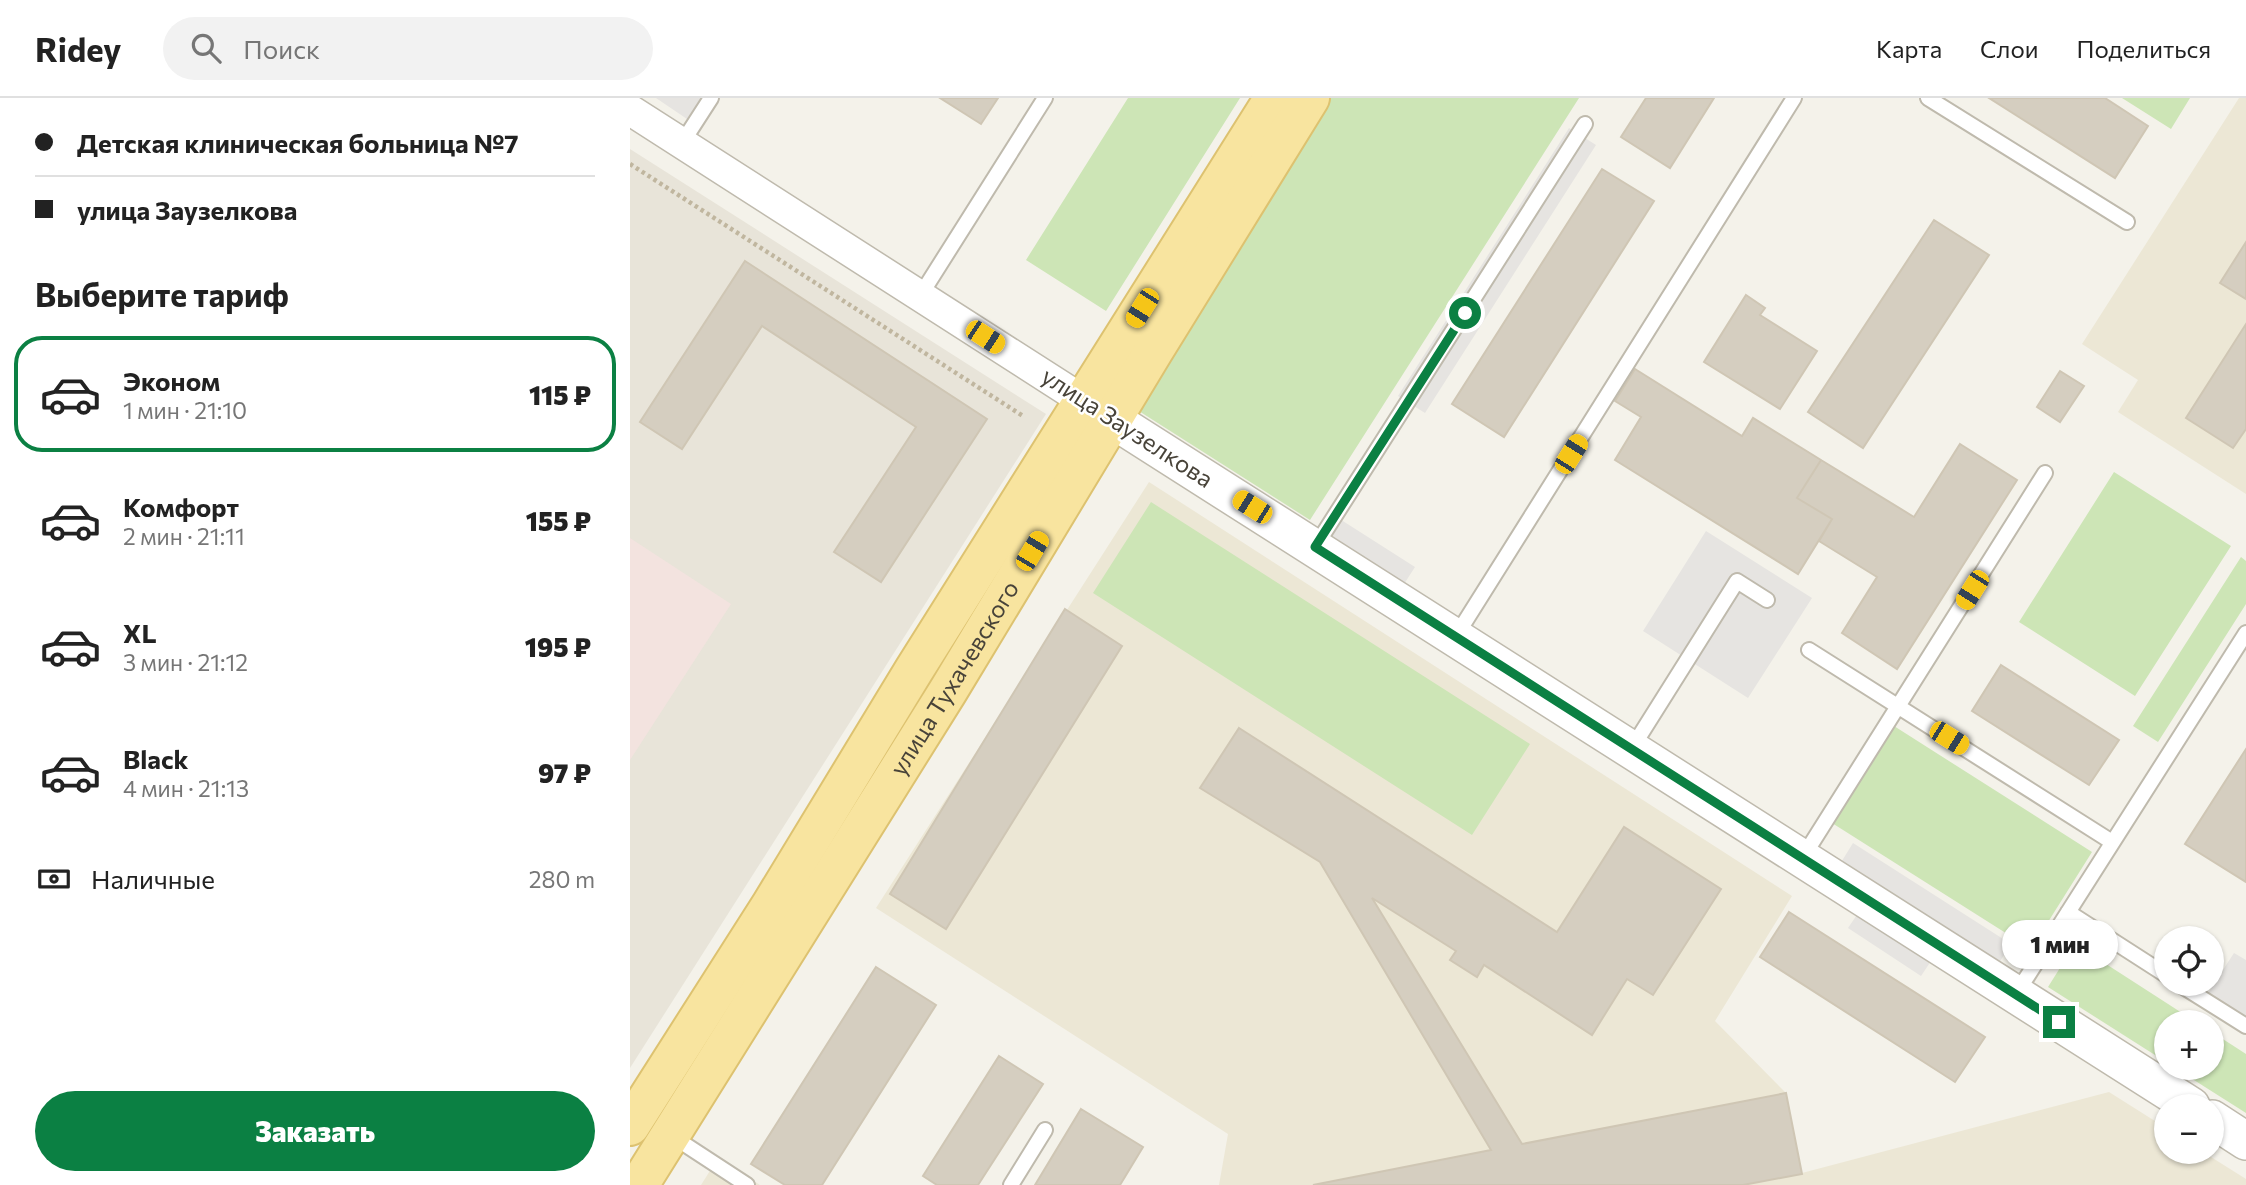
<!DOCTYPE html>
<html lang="ru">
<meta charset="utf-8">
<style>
:root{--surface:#fff;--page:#f2f2f2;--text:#222;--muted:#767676;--line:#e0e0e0;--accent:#0b8043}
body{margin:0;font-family:Commissioner,sans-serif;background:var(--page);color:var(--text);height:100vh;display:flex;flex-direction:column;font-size:26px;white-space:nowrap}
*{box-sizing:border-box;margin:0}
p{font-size:23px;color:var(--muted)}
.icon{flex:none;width:38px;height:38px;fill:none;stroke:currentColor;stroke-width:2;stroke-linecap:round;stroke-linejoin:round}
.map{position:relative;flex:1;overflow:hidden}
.sheet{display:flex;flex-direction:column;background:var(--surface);width:630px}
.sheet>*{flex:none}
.guide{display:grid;align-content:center;height:154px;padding:0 35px;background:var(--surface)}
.controls{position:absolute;left:1524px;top:828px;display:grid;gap:14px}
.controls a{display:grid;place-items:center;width:70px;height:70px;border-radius:50%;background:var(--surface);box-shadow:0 2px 5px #0004;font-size:35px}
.end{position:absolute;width:32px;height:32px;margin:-16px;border:9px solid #0b8043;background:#fff;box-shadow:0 0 0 4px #fff}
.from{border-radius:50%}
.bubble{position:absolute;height:49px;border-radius:24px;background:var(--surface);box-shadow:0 2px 5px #0004;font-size:23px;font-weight:800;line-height:49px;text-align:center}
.car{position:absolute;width:21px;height:42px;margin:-21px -10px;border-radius:9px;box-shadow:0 0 5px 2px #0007;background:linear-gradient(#f5c518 24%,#345 0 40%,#f5c518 0 76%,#345 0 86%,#f5c518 0)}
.guide b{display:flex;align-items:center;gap:24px;height:66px;font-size:26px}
.guide b+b{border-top:2px solid var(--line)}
.guide i{width:18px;height:18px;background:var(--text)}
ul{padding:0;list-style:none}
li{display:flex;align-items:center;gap:21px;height:116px;margin:0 14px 10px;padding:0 21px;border:4px solid transparent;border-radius:28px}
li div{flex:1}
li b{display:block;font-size:26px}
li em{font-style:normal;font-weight:800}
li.current{border-color:var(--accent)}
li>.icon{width:63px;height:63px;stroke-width:1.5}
h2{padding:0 35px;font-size:32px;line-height:84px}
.pay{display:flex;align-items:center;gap:18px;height:77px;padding:0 35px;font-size:26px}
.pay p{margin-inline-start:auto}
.primary-button{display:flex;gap:14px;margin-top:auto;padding:14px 35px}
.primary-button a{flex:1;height:80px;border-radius:42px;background:var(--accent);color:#fff;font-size:28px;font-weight:800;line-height:80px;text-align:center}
header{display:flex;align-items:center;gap:42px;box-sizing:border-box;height:98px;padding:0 35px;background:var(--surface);border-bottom:2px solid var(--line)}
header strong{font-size:33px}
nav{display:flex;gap:38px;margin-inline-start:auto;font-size:24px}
.search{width:490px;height:63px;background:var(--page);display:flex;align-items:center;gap:18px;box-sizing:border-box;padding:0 24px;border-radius:38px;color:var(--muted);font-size:26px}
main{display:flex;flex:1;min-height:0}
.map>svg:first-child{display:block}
.residential{fill:#e8e4d9}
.education{fill:#ece7d5}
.medical{fill:#f3e3df}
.green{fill:#cde5b6}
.parking{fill:#e6e4e1}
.building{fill:#d5cec0;stroke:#cfc6b4;stroke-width:2}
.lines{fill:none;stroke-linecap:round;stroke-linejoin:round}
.service-casing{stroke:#bfbaad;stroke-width:18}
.minor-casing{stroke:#bfbaad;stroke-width:33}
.tertiary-casing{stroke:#bfbaad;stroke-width:40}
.primary-casing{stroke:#ddc270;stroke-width:42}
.path{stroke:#c0b69f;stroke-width:4.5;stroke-dasharray:3.5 3.5;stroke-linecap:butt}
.service{stroke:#fff;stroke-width:14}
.minor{stroke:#fff;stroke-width:30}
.tertiary{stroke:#fff;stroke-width:37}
.primary{stroke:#f8e49f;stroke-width:38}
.route{stroke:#0b8043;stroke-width:9}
.labels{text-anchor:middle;stroke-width:5;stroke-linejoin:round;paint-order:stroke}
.street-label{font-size:24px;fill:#484339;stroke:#fff}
</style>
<header>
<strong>Ridey</strong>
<div class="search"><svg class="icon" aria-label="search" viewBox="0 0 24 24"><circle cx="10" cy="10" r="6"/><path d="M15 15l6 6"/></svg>Поиск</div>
<nav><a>Карта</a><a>Слои</a><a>Поделиться</a></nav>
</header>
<main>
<section class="sheet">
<div class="guide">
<b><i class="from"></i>Детская клиническая больница №7</b>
<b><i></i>улица Заузелкова</b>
</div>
<h2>Выберите тариф</h2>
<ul>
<li class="current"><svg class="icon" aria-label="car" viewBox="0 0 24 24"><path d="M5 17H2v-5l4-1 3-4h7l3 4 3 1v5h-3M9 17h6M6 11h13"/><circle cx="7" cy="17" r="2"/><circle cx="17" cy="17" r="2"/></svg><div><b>Эконом</b><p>1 мин · 21:10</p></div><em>115 ₽</em></li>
<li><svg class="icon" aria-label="car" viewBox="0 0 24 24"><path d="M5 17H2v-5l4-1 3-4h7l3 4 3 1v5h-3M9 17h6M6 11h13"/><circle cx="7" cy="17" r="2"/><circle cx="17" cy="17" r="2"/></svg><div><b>Комфорт</b><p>2 мин · 21:11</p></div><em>155 ₽</em></li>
<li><svg class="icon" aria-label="car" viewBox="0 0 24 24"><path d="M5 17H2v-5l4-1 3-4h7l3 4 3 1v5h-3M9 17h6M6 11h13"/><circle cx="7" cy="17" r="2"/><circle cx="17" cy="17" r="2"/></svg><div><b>XL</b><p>3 мин · 21:12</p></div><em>195 ₽</em></li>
<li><svg class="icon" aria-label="car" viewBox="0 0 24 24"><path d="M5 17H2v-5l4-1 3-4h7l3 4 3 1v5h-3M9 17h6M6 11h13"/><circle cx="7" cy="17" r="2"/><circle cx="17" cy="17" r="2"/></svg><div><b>Black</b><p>4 мин · 21:13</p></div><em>97 ₽</em></li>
</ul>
<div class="pay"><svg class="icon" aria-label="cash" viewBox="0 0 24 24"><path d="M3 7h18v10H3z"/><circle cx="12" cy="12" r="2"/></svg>Наличные<p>280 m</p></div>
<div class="primary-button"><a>Заказать</a></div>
</section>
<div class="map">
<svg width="1616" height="1087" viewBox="0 0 1616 1087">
<rect width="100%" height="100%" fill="#f4f2ea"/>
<path class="residential" d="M 0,51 L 416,316 L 0,970 Z"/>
<path class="education" d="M 1609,0 L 1616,0 L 1616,396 L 1488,314 L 1508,282 L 1452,246 Z
M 519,384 L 1162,798 L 1085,923 L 1156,995 L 1172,1075 L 1479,994 L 1536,1030 L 1536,1054 L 1573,1054 L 1616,1081 L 1616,1087 L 589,1087 L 598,1036 L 246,810 Z
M 88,1060 L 130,1087 L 71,1087 Z"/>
<path class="medical" d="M 0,440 L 101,506 L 0,662 Z"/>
<path class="green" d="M 498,0 L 610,0 L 476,213 L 396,162 Z
M 698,0 L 949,0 L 680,422 L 501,308 Z
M 1492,0 L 1560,0 L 1541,31 Z
M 1484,374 L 1601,448 L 1505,598 L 1389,524 Z
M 521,404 L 900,646 L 842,737 L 463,495 Z
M 1611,459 L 1616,463 L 1616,506 L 1528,644 L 1503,628 Z
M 1264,628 L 1462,754 L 1401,851 L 1202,725 Z
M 1445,846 L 1566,924 L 1536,924 L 1536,964 L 1418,889 Z
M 1582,934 L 1616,956 L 1616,1015 L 1545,970 L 1582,970 Z"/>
<path class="parking" d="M 26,0 L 71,0 L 57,21 Z
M 939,30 L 966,47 L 795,315 L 768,298 Z
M 705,418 L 785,469 L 765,500 L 685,449 Z
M 1076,433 L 1182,500 L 1118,600 L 1013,533 Z
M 1223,745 L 1381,846 L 1360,879 L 1311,848 L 1291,878 L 1218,830 L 1237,802 L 1202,779 Z
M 1604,855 L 1616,862 L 1616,928 L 1574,901 Z"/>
<path class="building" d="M 310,0 L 368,0 L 351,26 Z
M 1016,0 L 1084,0 L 1040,70 L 991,39 Z
M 1359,0 L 1475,0 L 1518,28 L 1485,80 Z
M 972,71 L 1024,103 L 874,339 L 822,306 Z
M 1304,122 L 1359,157 L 1233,350 L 1178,314 Z
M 1616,144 L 1616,201 L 1590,185 Z
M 115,163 L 357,321 L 251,484 L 204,454 L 286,329 L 132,228 L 52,351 L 10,324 Z
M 1116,197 L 1135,210 L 1130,217 L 1187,253 L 1150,311 L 1074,264 Z
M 1616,226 L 1616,331 L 1603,350 L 1556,320 Z
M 1005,271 L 1112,338 L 1123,320 L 1191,362 L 1167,400 L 1202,421 L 1168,476 L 985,362 L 1011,319 L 985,303 Z
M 1430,273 L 1454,288 L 1430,324 L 1407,309 Z
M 1330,346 L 1387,382 L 1267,571 L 1212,535 L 1247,479 L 1189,443 L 1202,421 L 1167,400 L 1191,362 L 1284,419 Z
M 435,511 L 492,548 L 316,831 L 260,796 Z
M 1371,567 L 1489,642 L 1459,687 L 1342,613 Z
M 609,630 L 927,834 L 994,729 L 1091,791 L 1023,897 L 997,881 L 962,937 L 854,867 L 847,879 L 820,862 L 826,853 L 742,800 L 892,1046 L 1156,995 L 1172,1076 L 1113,1087 L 683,1087 L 861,1052 L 690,764 L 570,690 Z
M 1616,651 L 1616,784 L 1555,746 Z
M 1159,814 L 1355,939 L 1325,984 L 1130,859 Z
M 246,869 L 306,907 L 192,1087 L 155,1087 L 121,1066 Z
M 369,958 L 413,986 L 348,1087 L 307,1087 L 293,1078 Z
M 451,1011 L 513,1049 L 490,1087 L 405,1087 Z"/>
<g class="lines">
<defs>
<path id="service" d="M 1298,0 L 1497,124
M 52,45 L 81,0
M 290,198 L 415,0
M 685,449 L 955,26
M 826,538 L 1164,0
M 1179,552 L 1482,744
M 1002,650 L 1107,483 L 1137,502
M 1173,759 L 1415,375
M 1438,814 L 1536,877
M 1549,886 L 1616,928
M 1386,896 L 1616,535
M 42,1038 L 117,1087
M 381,1087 L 415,1032"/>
<path id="minor" d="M 0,12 L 454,303"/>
<path id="tertiary" d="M 458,306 L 1561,1008
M 1582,1021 L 1616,1043"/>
<g id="primary">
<path d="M 0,1028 L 141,807 L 284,572 L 644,0"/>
<path id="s1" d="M 9,1087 L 318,593 L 523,254 L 680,0"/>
</g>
</defs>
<use href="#service" class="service-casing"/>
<use href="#minor" class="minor-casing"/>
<use href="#tertiary" class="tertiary-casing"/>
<use href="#primary" class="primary-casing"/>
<path class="path" d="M 0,66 L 393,318"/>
<use href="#service" class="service"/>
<use href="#minor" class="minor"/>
<use href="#tertiary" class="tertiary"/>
<use href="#primary" class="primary"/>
</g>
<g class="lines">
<path class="route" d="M 835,215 L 685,449 L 1429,924"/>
</g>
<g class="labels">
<g class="street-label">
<text transform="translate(497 330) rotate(33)" y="8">улица Заузелкова</text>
<text dy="8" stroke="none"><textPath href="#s1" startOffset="597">улица Тухачевского</textPath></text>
</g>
</g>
</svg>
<div class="controls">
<a><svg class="icon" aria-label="locate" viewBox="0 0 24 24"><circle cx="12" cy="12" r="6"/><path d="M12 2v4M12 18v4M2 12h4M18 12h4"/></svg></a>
<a>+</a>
<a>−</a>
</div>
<i class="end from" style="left:835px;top:215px"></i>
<i class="end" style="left:1429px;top:924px"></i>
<div class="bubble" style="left:1372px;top:822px;width:116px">1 мин</div>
<i class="car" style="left:512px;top:210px;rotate:212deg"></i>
<i class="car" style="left:355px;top:239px;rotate:123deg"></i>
<i class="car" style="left:941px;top:356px;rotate:32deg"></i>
<i class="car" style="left:622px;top:409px;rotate:302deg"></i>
<i class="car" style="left:402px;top:453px;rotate:31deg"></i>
<i class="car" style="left:1342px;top:492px;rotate:212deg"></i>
<i class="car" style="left:1319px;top:640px;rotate:122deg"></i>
</div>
</main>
